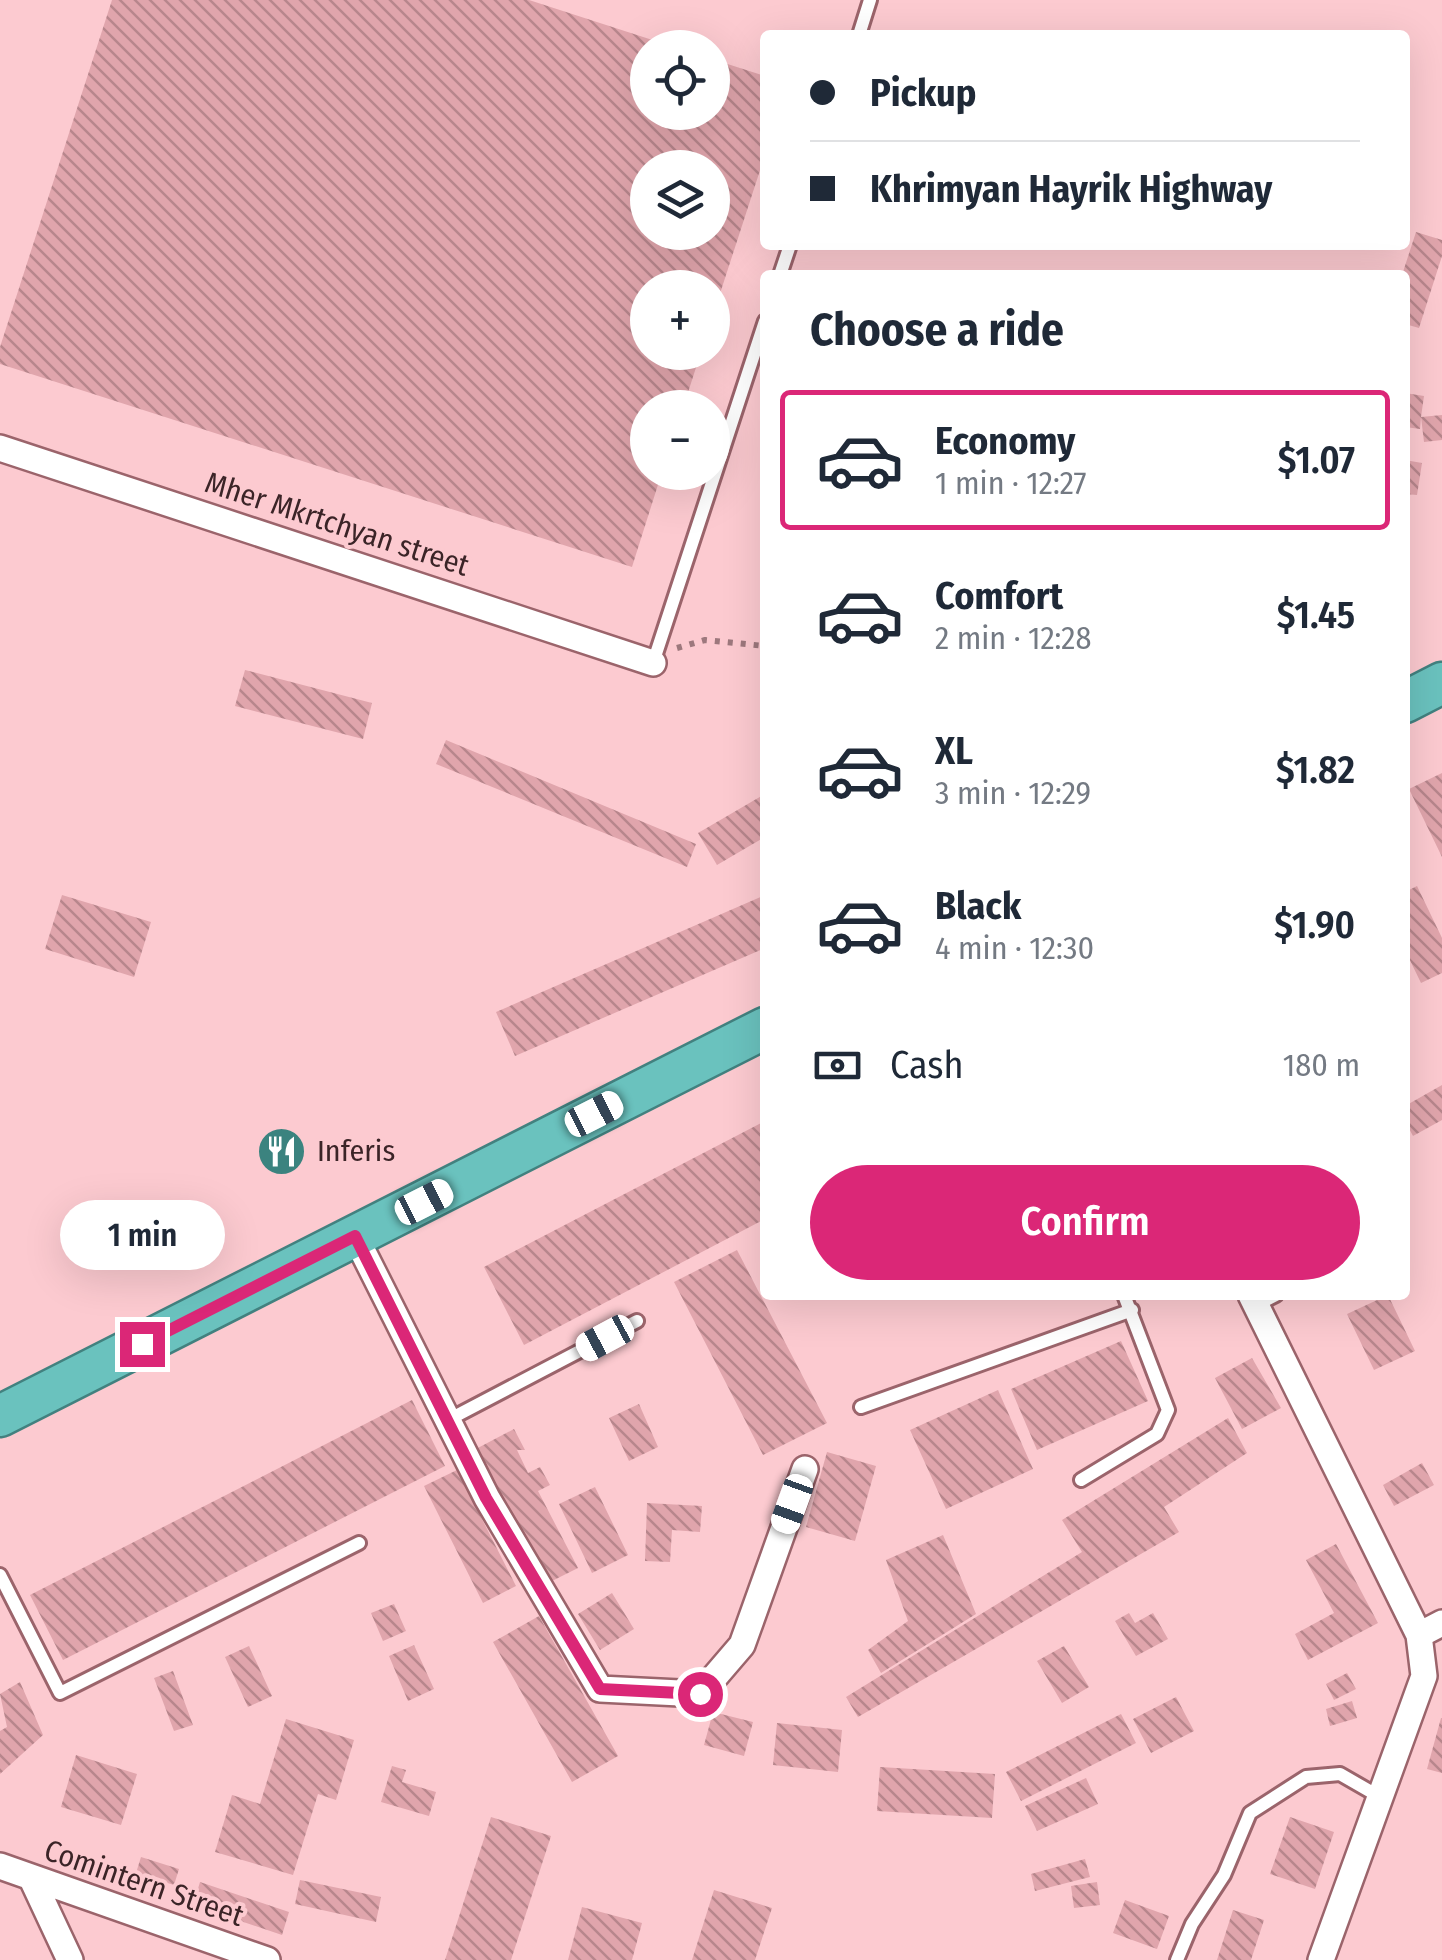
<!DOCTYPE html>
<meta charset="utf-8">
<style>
:root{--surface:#fff;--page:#f2f2f3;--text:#1f2937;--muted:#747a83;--line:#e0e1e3;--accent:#db2777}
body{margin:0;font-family:"Fira Sans Condensed",sans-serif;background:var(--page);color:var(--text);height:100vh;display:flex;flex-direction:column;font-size:38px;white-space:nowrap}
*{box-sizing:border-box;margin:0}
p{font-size:32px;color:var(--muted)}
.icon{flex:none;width:55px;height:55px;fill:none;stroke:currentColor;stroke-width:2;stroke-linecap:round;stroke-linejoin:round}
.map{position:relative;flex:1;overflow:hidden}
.drawer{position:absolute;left:760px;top:270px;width:650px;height:1030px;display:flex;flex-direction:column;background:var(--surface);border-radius:10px;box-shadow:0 10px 40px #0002}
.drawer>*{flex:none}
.hud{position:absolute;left:760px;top:30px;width:650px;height:220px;border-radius:10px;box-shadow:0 10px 40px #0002;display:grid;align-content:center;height:220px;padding:0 50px;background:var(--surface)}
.tools{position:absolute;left:630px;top:30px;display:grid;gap:20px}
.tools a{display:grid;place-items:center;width:100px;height:100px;border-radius:50%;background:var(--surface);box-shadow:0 10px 40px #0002;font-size:50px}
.end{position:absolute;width:45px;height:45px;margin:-22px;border:12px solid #db2777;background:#fff;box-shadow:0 0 0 5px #fff}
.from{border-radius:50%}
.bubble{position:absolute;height:70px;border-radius:35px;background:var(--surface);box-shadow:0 10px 40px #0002;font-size:32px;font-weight:600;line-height:70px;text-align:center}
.car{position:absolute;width:30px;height:60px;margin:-30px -15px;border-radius:12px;box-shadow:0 0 8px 2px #0007;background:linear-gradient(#fff 24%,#345 0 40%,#fff 0 76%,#345 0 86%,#fff 0)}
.hud b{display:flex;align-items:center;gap:35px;height:95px;font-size:38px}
.hud b+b{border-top:2px solid var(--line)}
.hud i{width:25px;height:25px;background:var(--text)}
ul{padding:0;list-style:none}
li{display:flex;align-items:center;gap:30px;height:140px;margin:0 20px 15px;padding:0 30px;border:5px solid transparent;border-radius:10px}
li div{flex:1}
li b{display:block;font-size:38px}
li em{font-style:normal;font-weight:600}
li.active{border-color:var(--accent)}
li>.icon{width:90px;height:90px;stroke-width:1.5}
h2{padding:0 50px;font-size:45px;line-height:120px}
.pay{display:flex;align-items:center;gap:25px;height:110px;padding:0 50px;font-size:38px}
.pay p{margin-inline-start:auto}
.primary-button{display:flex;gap:20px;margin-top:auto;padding:20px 50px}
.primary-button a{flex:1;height:115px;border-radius:60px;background:var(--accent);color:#fff;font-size:40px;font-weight:600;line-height:115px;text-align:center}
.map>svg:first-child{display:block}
.building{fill:url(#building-back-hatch);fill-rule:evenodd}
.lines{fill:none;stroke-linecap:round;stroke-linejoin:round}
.service-casing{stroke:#9b646b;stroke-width:18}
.minor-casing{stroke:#9b646b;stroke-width:30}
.trunk-casing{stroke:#42817f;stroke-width:45}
.path{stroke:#9d787d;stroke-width:6;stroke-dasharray:5 8;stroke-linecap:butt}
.service{stroke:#fff;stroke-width:12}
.minor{stroke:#fff;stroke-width:25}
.trunk{stroke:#6ac2be;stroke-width:40}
.route{stroke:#db2777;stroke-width:12}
.labels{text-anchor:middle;stroke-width:8;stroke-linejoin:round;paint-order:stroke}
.street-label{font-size:30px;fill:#3b2427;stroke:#fccad0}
.poi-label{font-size:30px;fill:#3b2427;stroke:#fccad0;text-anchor:start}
</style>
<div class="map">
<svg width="1442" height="1960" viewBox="0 0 1442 1960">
<defs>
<pattern id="building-back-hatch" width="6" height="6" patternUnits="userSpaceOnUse" patternTransform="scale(2.5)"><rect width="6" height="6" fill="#e0a5ac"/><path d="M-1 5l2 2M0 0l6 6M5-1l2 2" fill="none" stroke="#b7868c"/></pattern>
</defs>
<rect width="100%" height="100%" fill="#fccad0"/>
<path class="building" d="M 112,0 L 529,0 L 674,47 L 648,48 L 648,112 L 712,112 L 712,59 L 765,76 L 765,155 L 713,315 L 712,288 L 648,288 L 648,352 L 701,352 L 683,408 L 648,408 L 648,472 L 662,472 L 632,567 L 0,364 L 0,347 ZM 648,168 L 712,168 L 712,232 L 648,232 Z
M 1416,232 L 1442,240 L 1442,256 L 1419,328 L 1405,324 L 1402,275 Z
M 1405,393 L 1424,396 L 1421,417 L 1442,415 L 1442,440 L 1424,442 L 1421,417 L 1420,429 L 1405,427 Z
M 1405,460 L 1422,463 L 1417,495 L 1405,494 Z
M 245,670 L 372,703 L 363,739 L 235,706 Z
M 446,740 L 696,844 L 687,867 L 436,764 Z
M 1442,773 L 1442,857 L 1409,789 Z
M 765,794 L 765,837 L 717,865 L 698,833 Z
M 1417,886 L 1442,938 L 1442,973 L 1421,983 L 1405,950 L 1405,892 Z
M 62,895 L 151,922 L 134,977 L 45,949 Z
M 765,895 L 765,948 L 515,1056 L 496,1012 Z
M 1442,1085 L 1442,1120 L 1413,1136 L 1405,1121 L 1405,1106 Z
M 765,1121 L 765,1219 L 524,1345 L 484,1267 Z
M 737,1250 L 827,1423 L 763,1455 L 674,1282 Z
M 1388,1295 L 1415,1351 L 1374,1370 L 1347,1314 Z
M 1121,1341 L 1148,1401 L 1037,1450 L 1011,1389 Z
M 1252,1358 L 1281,1408 L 1242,1429 L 1215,1378 Z
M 998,1390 L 1033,1469 L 946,1509 L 910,1430 Z
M 412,1400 L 445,1466 L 63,1660 L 30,1595 Z
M 639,1404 L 658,1447 L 629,1461 L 609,1418 Z
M 1228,1418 L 1247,1453 L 1164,1507 L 1179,1532 L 858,1717 L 846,1697 L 1082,1552 L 1062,1520 Z
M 514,1429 L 525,1450 L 517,1450 L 528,1473 L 540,1467 L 550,1485 L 538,1491 L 578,1568 L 544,1585 L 474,1450 Z
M 827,1452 L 876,1466 L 855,1541 L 806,1527 Z
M 1422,1463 L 1434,1485 L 1394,1506 L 1383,1485 Z
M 457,1470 L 516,1586 L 483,1603 L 424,1486 Z
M 595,1487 L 628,1555 L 592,1573 L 559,1504 Z
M 647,1503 L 702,1506 L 700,1532 L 672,1530 L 670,1562 L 645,1561 Z
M 943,1535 L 976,1614 L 881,1673 L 868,1650 L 908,1621 L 886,1560 Z
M 1336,1544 L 1378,1623 L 1308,1660 L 1295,1634 L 1334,1613 L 1306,1560 Z
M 612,1593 L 634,1629 L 600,1650 L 578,1614 Z
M 394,1604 L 406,1631 L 383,1641 L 371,1613 Z
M 1129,1613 L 1135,1623 L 1153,1613 L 1168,1639 L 1136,1656 L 1115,1621 Z
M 539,1616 L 618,1756 L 572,1782 L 493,1642 Z
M 414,1645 L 434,1689 L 408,1701 L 389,1656 Z
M 249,1646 L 272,1696 L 248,1707 L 225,1657 Z
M 1064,1646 L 1089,1687 L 1062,1703 L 1037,1661 Z
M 173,1671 L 193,1725 L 174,1731 L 154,1678 Z
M 1347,1673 L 1356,1689 L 1334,1700 L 1326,1684 Z
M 20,1682 L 43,1735 L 0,1774 L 0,1731 L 7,1727 L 0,1694 Z
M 1176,1697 L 1194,1731 L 1151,1753 L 1133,1719 Z
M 1352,1701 L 1357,1718 L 1330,1726 L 1326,1709 Z
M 713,1712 L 753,1722 L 744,1756 L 704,1745 Z
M 1121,1714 L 1136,1743 L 1021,1801 L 1006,1772 Z
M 1441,1718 L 1442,1718 L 1442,1773 L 1427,1769 Z
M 286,1719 L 354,1740 L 336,1800 L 318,1794 L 293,1875 L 215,1852 L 232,1795 L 260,1804 Z
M 777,1723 L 842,1730 L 838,1772 L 773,1765 Z
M 76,1755 L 137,1774 L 121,1825 L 61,1807 Z
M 392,1766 L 406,1770 L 402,1782 L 436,1792 L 429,1816 L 381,1802 Z
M 880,1767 L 995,1774 L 992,1818 L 877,1811 Z
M 1086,1778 L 1098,1804 L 1037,1831 L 1025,1806 Z
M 491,1817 L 551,1836 L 511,1960 L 445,1960 Z
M 1290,1817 L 1334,1832 L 1315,1889 L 1270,1874 Z
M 141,1857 L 179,1869 L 174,1885 L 161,1881 L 156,1897 L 131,1889 Z
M 1085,1859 L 1090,1877 L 1035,1891 L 1031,1874 Z
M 300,1880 L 381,1897 L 376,1922 L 295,1904 Z
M 200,1882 L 289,1912 L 282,1935 L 193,1905 Z
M 1097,1882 L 1100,1905 L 1074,1908 L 1071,1886 Z
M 714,1890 L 772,1908 L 755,1960 L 692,1960 Z
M 1125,1900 L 1169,1916 L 1157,1949 L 1113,1933 Z
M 582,1907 L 642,1923 L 632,1960 L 568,1960 Z
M 1233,1910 L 1264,1920 L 1251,1960 L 1217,1960 Z"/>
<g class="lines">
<defs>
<path id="service" d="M 859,35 L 870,0
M 780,275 L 790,245
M 653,663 L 765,321
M 1256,1305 L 1276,1295
M 861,1407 L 1132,1310
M 448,1420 L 637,1321
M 1081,1480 L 1157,1434 L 1168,1410 L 1124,1295
M 0,1575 L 60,1693 L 359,1543
M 1177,1960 L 1192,1924 L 1224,1875 L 1250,1813 L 1306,1777 L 1340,1774 L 1380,1797"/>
<path id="minor" d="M 0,448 L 653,663
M 355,1236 L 487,1498 L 600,1689 L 700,1694 L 742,1645 L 805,1469
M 1251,1295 L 1419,1635 L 1424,1676 L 1321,1960
M 1419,1635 L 1442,1623
M 0,1866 L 267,1960
M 32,1879 L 70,1960"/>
<path id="trunk" d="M 1405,702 L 1442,683
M 0,1416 L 765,1028"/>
</defs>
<use href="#service" class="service-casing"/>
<use href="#minor" class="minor-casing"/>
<use href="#trunk" class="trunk-casing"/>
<path class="path" d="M 677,648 L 705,640 L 765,646"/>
<use href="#service" class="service"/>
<use href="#minor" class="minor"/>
<use href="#trunk" class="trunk"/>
</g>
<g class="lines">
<path class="route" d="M 142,1344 L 355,1236 L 486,1498 L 600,1689 L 700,1694"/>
</g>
<defs>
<symbol id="restaurant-disc" viewBox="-11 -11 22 22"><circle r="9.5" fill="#3b837f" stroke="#fccad0"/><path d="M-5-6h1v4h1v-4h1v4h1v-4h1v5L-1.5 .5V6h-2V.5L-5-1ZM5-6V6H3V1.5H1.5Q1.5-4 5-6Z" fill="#fff"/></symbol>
</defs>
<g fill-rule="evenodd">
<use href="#restaurant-disc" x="254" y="1124" width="55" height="55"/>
</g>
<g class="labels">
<g class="street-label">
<text transform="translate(337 524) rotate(18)" y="10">Mher Mkrtchyan street</text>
<text transform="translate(144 1883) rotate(19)" y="10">Comintern Street</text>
</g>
<g class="poi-label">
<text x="317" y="1161">Inferis</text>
</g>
</g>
</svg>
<div class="tools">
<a><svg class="icon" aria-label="locate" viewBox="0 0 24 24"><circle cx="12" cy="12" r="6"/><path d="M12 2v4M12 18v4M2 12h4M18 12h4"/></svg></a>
<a><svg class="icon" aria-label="layers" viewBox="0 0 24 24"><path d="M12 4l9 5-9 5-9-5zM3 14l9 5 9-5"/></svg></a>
<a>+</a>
<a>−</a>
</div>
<i class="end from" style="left:700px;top:1694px"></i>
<i class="end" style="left:142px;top:1344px"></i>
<div class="bubble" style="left:60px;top:1200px;width:165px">1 min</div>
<i class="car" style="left:594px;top:1114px;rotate:63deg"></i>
<i class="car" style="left:424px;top:1202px;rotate:63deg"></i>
<i class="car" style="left:605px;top:1338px;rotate:242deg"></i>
<i class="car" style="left:792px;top:1504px;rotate:200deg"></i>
<div class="hud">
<b><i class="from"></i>Pickup</b>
<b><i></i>Khrimyan Hayrik Highway</b>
</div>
<section class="drawer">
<h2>Choose a ride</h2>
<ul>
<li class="active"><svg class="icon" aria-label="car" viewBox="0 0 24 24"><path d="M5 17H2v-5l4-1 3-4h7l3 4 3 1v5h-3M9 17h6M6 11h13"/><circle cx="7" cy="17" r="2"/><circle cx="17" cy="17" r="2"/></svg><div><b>Economy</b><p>1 min · 12:27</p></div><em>$1.07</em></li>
<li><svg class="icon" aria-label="car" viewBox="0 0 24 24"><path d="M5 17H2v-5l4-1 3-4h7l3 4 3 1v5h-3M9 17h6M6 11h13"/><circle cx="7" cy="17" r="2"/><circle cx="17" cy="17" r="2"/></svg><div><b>Comfort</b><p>2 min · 12:28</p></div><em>$1.45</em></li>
<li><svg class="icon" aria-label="car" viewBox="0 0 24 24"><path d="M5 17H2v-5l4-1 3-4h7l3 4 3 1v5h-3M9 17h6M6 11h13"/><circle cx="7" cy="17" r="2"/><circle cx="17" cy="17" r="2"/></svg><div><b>XL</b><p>3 min · 12:29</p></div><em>$1.82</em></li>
<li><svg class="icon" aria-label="car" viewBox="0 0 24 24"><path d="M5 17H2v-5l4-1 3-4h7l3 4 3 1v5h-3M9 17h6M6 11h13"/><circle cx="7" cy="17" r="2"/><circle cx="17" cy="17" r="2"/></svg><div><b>Black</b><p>4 min · 12:30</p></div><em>$1.90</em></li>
</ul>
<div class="pay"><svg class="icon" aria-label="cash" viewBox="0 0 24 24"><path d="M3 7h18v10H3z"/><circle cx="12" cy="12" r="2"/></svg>Cash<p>180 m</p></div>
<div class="primary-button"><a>Confirm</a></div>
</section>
</div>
